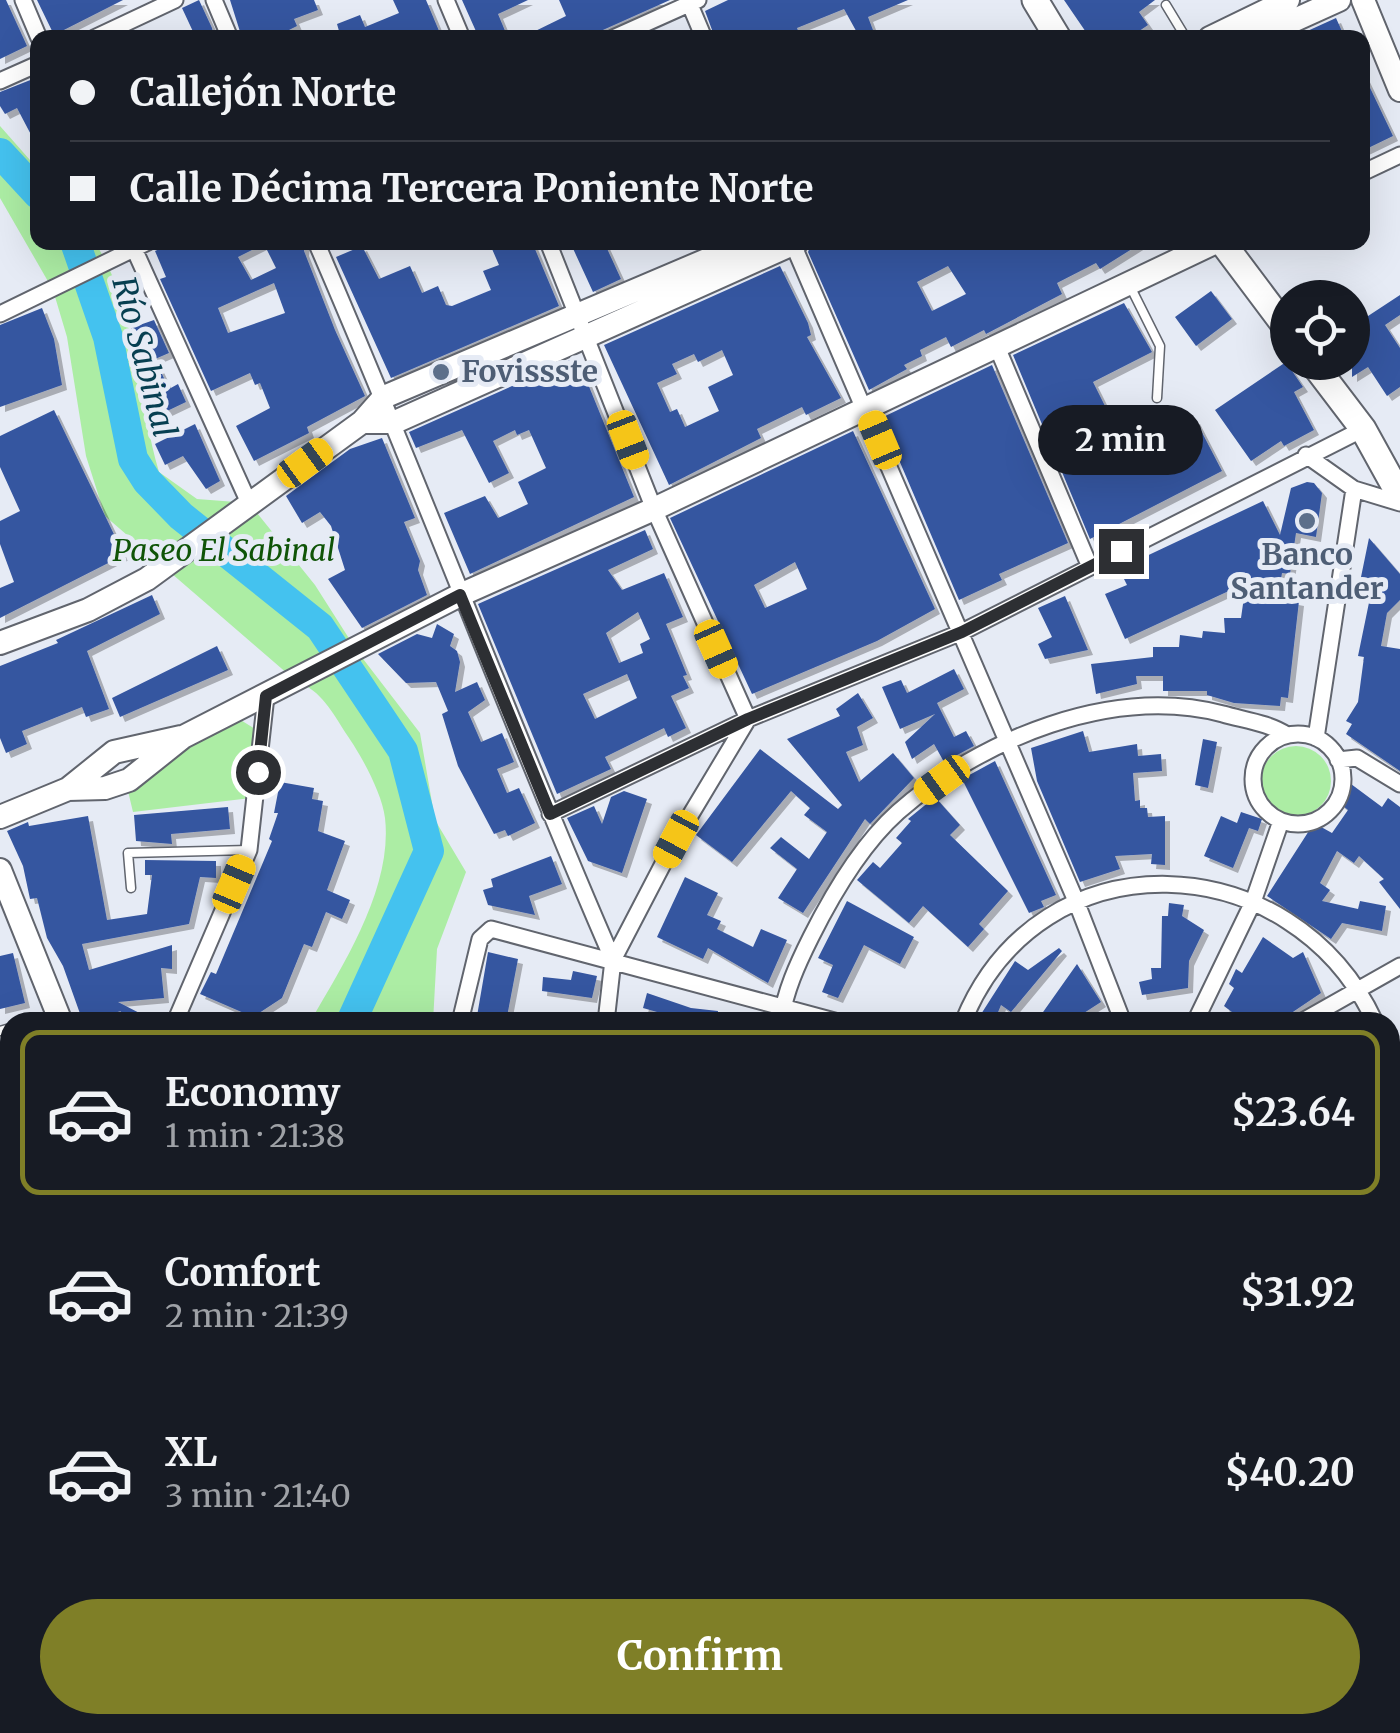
<!DOCTYPE html>
<meta charset="utf-8">
<style>
:root{--surface:#171b24;--page:#242831;--text:#f1f3f6;--muted:#9ea1a6;--line:#363941;--accent:#7f7f27}
body{margin:0;font-family:Merriweather,serif;background:var(--page);color:var(--text);height:100vh;display:flex;flex-direction:column;font-size:38px;white-space:nowrap}
*{box-sizing:border-box;margin:0}
p{font-size:32px;color:var(--muted)}
.icon{flex:none;width:55px;height:55px;fill:none;stroke:currentColor;stroke-width:2;stroke-linecap:round;stroke-linejoin:round}
.map{position:relative;flex:1;overflow:hidden}
.sheet{position:absolute;left:0px;top:1012px;width:1400px;height:722px;display:flex;flex-direction:column;background:var(--surface);border-radius:30px 30px 0 0;box-shadow:0 10px 40px #0002}
.sheet>*{flex:none}
.top-card{position:absolute;left:30px;top:30px;width:1340px;height:220px;border-radius:20px;box-shadow:0 10px 40px #0002;display:grid;align-content:center;height:220px;padding:0 40px;background:var(--surface)}
.tools{position:absolute;left:1270px;top:280px;display:grid;gap:20px}
.tools a{display:grid;place-items:center;width:100px;height:100px;border-radius:50%;background:var(--surface);box-shadow:0 10px 40px #0002;font-size:50px}
.end{position:absolute;width:45px;height:45px;margin:-22px;border:12px solid #2d2f33;background:#fff;box-shadow:0 0 0 5px #fff}
.from{border-radius:50%}
.bubble{position:absolute;height:70px;border-radius:35px;background:var(--surface);box-shadow:0 10px 40px #0002;font-size:32px;font-weight:700;line-height:70px;text-align:center}
.car{position:absolute;width:30px;height:60px;margin:-30px -15px;border-radius:12px;box-shadow:0 0 8px 2px #0007;background:linear-gradient(#f5c518 24%,#345 0 40%,#f5c518 0 76%,#345 0 86%,#f5c518 0)}
.top-card b{display:flex;align-items:center;gap:35px;height:95px;font-size:38px}
.top-card b+b{border-top:2px solid var(--line)}
.top-card i{width:25px;height:25px;background:var(--text)}
ul{padding:18px 0 0;list-style:none}
li{display:flex;align-items:center;gap:30px;height:165px;margin:0 20px 15px;padding:0 20px;border:5px solid transparent;border-radius:20px}
li div{flex:1}
li b{display:block;font-size:38px}
li em{font-style:normal;font-weight:700}
li.current{border-color:var(--accent)}
li>.icon{width:90px;height:90px;stroke-width:1.5}
.action{display:flex;gap:20px;margin-top:auto;padding:20px 40px}
.action a{flex:1;height:115px;border-radius:60px;background:var(--accent);color:#fff;font-size:40px;font-weight:700;line-height:115px;text-align:center}
.map>svg:first-child{display:block}
.green{fill:#aceda4}
.lines{fill:none;stroke-linecap:round;stroke-linejoin:round}
.river{stroke:#44c2ef;stroke-width:30}
.building{fill:#3656a0;fill-rule:evenodd;filter:url(#shadow)}
.lane-casing{stroke:#61656e;stroke-width:11}
.street-casing{stroke:#61656e;stroke-width:19}
.secondary-casing{stroke:#61656e;stroke-width:26}
.primary-casing{stroke:#61656e;stroke-width:29}
.lane{stroke:#fff;stroke-width:8}
.street{stroke:#fff;stroke-width:15}
.secondary{stroke:#fff;stroke-width:22}
.primary{stroke:#fff;stroke-width:25}
.route{stroke:#2d2f33;stroke-width:12}
.service-dot{fill:#5c6f8a;stroke:#e6ebf5;stroke-width:4}
.labels{text-anchor:middle;stroke-width:10;stroke-linejoin:round;paint-order:stroke}
.service-label{font-size:30px;font-weight:bold;fill:#4e5e75;stroke:#e6ebf5;text-anchor:start}
.park-label{font-size:30px;font-style:italic;fill:#0f5407;stroke:#e6ebf5}
.water-label{font-size:32px;font-style:italic;fill:#073f51;stroke:#e6ebf5}
</style>
<div class="map">
<svg width="1400" height="1733" viewBox="0 0 1400 1733">
<defs>
<filter id="shadow"><feDropShadow dx="5" dy="5" stdDeviation="0" flood-color="#0004"/></filter>
</defs>
<rect width="100%" height="100%" fill="#e6ebf5"/>
<path class="green" d="M 0,126 L 37,168 L 38,242 L 95,243 C 135,302 138,400 159,472 L 197,499 L 249,503 L 315,585 L 357,651 L 420,733 L 435,820 L 466,872 L 437,949 L 433,1022 L 310,1022 C 343,965 393,888 385,818 C 382,793 361,755 347,735 C 332,712 322,691 296,681 L 105,516 L 86,456 L 67,337 L 53,290 L 0,198 Z
M 239,719 L 257,730 L 251,798 L 133,812 L 127,787 L 183,742 Z
M1261 781a35 35 0 1 1 70 0a35 35 0 1 1-70 0Z
M 770,1725 L 1191,1725 L 1203,1733 L 797,1733 Z"/>
<g class="lines">
<path class="river" d="M 0,153 L 38,194
M 75,242 L 108,337 L 133,459 L 147,481 L 181,516 L 320,627 L 403,751 L 429,851 L 351,1022
M 1143,1725 L 1154,1733"/>
</g>
<path class="building" d="M 0,0 L 6,0 L 27,46 L 0,59 Z
M 37,0 L 123,0 L 54,35 Z
M 199,0 L 212,28 L 214,38 L 196,38 L 182,8 Z
M 230,0 L 314,0 L 318,10 L 294,19 L 297,26 L 273,38 L 242,38 Z
M 393,0 L 426,0 L 442,38 L 341,38 L 337,24 L 360,15 L 365,27 L 399,13 Z
M 462,0 L 528,0 L 498,14 L 508,38 L 479,38 Z
M 559,0 L 670,0 L 585,38 L 521,38 L 566,16 Z
M 728,0 L 908,0 L 868,17 L 876,38 L 860,38 L 844,9 L 797,28 L 801,38 L 715,38 L 705,11 Z
M 1064,0 L 1155,0 L 1139,12 L 1148,25 L 1129,38 L 1090,38 Z
M 1336,18 L 1345,38 L 1292,38 Z
M 1362,71 L 1393,136 L 1362,151 Z
M 38,77 L 38,148 L 17,108 L 5,114 L 0,106 L 0,92 Z
M 175,242 L 305,242 L 304,251 L 335,330 L 365,396 L 307,427 L 309,433 L 254,461 L 236,426 L 270,408 L 260,383 L 255,385 L 250,373 L 211,391 L 160,279 L 166,277 L 155,251 ZM 264,244 L 276,268 L 251,280 L 238,257 ZM 274,283 L 285,313 L 228,333 L 218,308 Z
M 489,242 L 532,242 L 559,306 L 391,378 L 336,257 L 362,246 L 379,279 L 410,266 L 422,293 L 438,286 L 446,305 L 452,306 L 491,290 L 483,271 L 499,265 Z
M 570,242 L 604,242 L 621,279 L 593,292 Z
M 1143,242 L 1100,269 L 1096,263 L 1057,283 L 1062,294 L 986,334 L 984,330 L 951,347 L 946,337 L 920,350 L 922,356 L 904,365 L 907,369 L 869,390 L 808,252 L 812,242 ZM 948,266 L 966,294 L 932,311 L 917,282 Z
M 780,266 L 808,323 L 811,335 L 807,337 L 841,398 L 806,415 L 802,407 L 757,429 L 761,438 L 669,485 L 604,345 ZM 722,350 L 733,375 L 708,387 L 719,411 L 685,427 L 677,409 L 670,412 L 657,383 L 677,374 L 672,364 L 694,354 L 698,362 Z
M 1211,291 L 1232,319 L 1196,346 L 1175,317 Z
M 1400,295 L 1400,315 L 1385,325 L 1400,348 L 1400,387 L 1387,396 L 1368,367 L 1352,377 L 1352,345 L 1362,339 L 1352,327 L 1352,303 L 1365,318 Z
M 1124,303 L 1152,352 L 1093,382 L 1115,426 L 1136,416 L 1150,444 L 1195,419 L 1222,471 L 1090,539 L 1013,355 Z
M 42,308 L 54,339 L 62,385 L 0,407 L 0,325 Z
M 154,320 L 169,353 L 155,359 L 169,389 L 178,384 L 186,402 L 165,412 L 155,391 L 148,394 L 138,373 L 146,370 L 131,328 Z
M 577,357 L 634,497 L 470,574 L 444,513 L 485,496 L 498,518 L 528,504 L 518,482 L 546,468 L 529,430 L 517,435 L 515,430 L 493,441 L 509,473 L 489,483 L 462,430 L 416,448 L 409,432 Z
M 1286,362 L 1303,387 L 1294,392 L 1314,430 L 1284,446 L 1281,441 L 1251,461 L 1215,410 Z
M 992,365 L 1068,543 L 999,574 L 1002,580 L 959,600 L 881,418 Z
M 54,410 L 124,555 L 0,618 L 0,588 L 14,582 L 0,544 L 0,521 L 20,511 L 0,467 L 0,436 Z
M 195,424 L 220,481 L 206,489 L 183,456 L 165,465 L 155,444 Z
M 853,431 L 935,609 L 877,641 L 752,694 L 670,518 ZM 795,562 L 807,589 L 765,608 L 754,585 Z
M 382,438 L 415,518 L 404,522 L 420,561 L 418,570 L 427,595 L 362,628 L 328,579 L 345,570 L 331,526 L 320,512 L 302,523 L 286,496 L 350,449 Z
M 1307,482 L 1314,483 L 1322,493 L 1316,537 L 1296,533 L 1290,574 L 1282,573 L 1278,597 L 1299,601 L 1288,698 L 1281,697 L 1280,706 L 1234,703 L 1207,695 L 1207,691 L 1163,691 L 1163,676 L 1136,676 L 1137,684 L 1096,694 L 1091,664 L 1153,657 L 1153,647 L 1179,647 L 1180,635 L 1202,638 L 1203,631 L 1225,633 L 1224,618 L 1241,618 L 1246,583 L 1125,639 L 1105,594 L 1127,585 L 1119,569 L 1263,501 L 1280,535 L 1291,488 Z
M 645,530 L 653,549 L 608,570 L 622,590 L 664,573 L 683,617 L 666,624 L 687,675 L 683,676 L 689,688 L 671,696 L 686,728 L 668,737 L 664,728 L 605,757 L 611,769 L 557,794 L 478,604 ZM 638,612 L 650,639 L 640,644 L 643,653 L 619,663 L 606,633 ZM 627,674 L 637,698 L 595,719 L 583,694 Z
M 1369,538 L 1400,574 L 1400,600 L 1387,613 L 1381,646 L 1400,649 L 1400,771 L 1346,734 L 1352,724 L 1346,721 L 1358,702 L 1364,657 L 1358,656 L 1372,588 L 1361,577 Z
M 152,595 L 160,614 L 87,651 L 109,709 L 86,717 L 82,707 L 22,731 L 27,744 L 6,753 L 0,738 L 0,666 L 58,643 L 56,640 Z
M 1065,596 L 1088,650 L 1045,659 L 1038,644 L 1052,637 L 1038,608 Z
M 437,624 L 454,634 L 450,646 L 457,651 L 460,662 L 455,692 L 477,682 L 485,700 L 468,712 L 481,742 L 502,733 L 514,762 L 497,769 L 507,793 L 519,788 L 535,823 L 508,836 L 505,830 L 494,834 L 458,766 L 442,714 L 448,711 L 436,682 L 406,683 L 378,654 L 417,634 L 432,638 Z
M 217,646 L 228,670 L 120,717 L 112,698 Z
M 954,669 L 964,689 L 937,703 L 954,737 L 966,731 L 974,746 L 944,762 L 934,744 L 912,759 L 905,742 L 935,714 L 900,729 L 882,687 L 901,680 L 907,693 Z
M 858,693 L 873,718 L 857,727 L 863,745 L 846,752 L 859,782 L 893,753 L 914,778 L 870,824 L 865,819 L 803,913 L 778,898 L 797,869 L 770,848 L 781,837 L 809,859 L 827,832 L 804,815 L 810,808 L 791,791 L 732,862 L 696,835 L 760,749 L 838,809 L 842,805 L 787,739 L 840,716 L 836,709 Z
M 1083,731 L 1089,752 L 1137,744 L 1138,756 L 1161,754 L 1162,771 L 1133,773 L 1135,801 L 1140,800 L 1140,808 L 1147,808 L 1148,817 L 1165,816 L 1165,865 L 1151,864 L 1152,854 L 1115,856 L 1120,869 L 1080,882 L 1037,781 L 1031,748 Z
M 1203,739 L 1217,742 L 1208,788 L 1195,785 Z
M 995,761 L 1056,895 L 1041,901 L 1044,907 L 1029,913 L 962,779 Z
M 280,782 L 314,788 L 312,799 L 323,801 L 318,831 L 345,841 L 327,890 L 350,900 L 342,919 L 326,912 L 312,947 L 304,944 L 282,998 L 253,1017 L 200,994 L 211,972 L 216,974 L 272,841 L 269,839 L 278,813 L 274,813 Z
M 1351,784 L 1382,807 L 1388,798 L 1400,807 L 1400,909 L 1379,882 L 1384,879 L 1359,856 L 1354,863 L 1337,851 L 1320,883 L 1330,890 L 1322,901 L 1358,909 L 1360,901 L 1386,906 L 1382,931 L 1342,923 L 1331,939 L 1267,896 L 1314,823 L 1332,833 L 1348,810 L 1338,802 Z
M 624,791 L 647,799 L 622,873 L 588,861 L 567,818 L 594,806 L 602,824 L 611,797 Z
M 935,797 L 960,825 L 950,835 L 1008,891 L 979,924 L 984,929 L 968,947 L 923,906 L 909,923 L 857,880 L 873,862 L 880,868 L 902,843 L 896,838 L 911,821 L 908,819 Z
M 228,807 L 230,829 L 171,834 L 172,844 L 136,841 L 134,815 Z
M 1241,812 L 1262,819 L 1258,831 L 1249,828 L 1233,868 L 1204,856 L 1221,816 L 1237,823 Z
M 88,816 L 107,920 L 147,914 L 152,875 L 145,875 L 145,860 L 216,861 L 216,878 L 200,877 L 189,924 L 82,944 L 89,970 L 172,945 L 172,969 L 161,968 L 164,998 L 118,1002 L 157,1022 L 115,1022 L 121,1011 L 83,1022 L 63,966 L 47,938 L 37,898 L 30,899 L 23,866 L 7,831 L 28,822 L 29,826 Z
M 551,856 L 562,884 L 529,896 L 535,915 L 488,905 L 483,890 L 493,887 L 491,879 Z
M 685,877 L 718,893 L 707,915 L 721,921 L 717,929 L 753,947 L 761,929 L 787,940 L 768,983 L 708,948 L 703,959 L 657,937 Z
M 847,901 L 914,937 L 900,964 L 864,945 L 838,998 L 822,992 L 833,965 L 818,958 Z
M 1169,903 L 1184,905 L 1182,916 L 1204,930 L 1189,961 L 1188,988 L 1142,995 L 1139,982 L 1152,979 L 1151,968 L 1161,968 L 1162,916 L 1168,916 Z
M 1263,937 L 1293,958 L 1303,952 L 1321,993 L 1278,1022 L 1245,1022 L 1224,1006 L 1234,988 L 1229,984 L 1236,969 L 1242,973 Z
M 1059,948 L 1062,951 L 1011,1012 L 1001,1005 L 994,1022 L 976,1022 L 1015,961 L 1028,970 Z
M 488,952 L 518,959 L 506,1022 L 476,1022 Z
M 13,953 L 25,1003 L 0,1009 L 0,956 Z
M 1077,964 L 1101,1002 L 1070,1022 L 1036,1022 Z
M 573,971 L 597,976 L 592,998 L 542,991 L 543,977 L 571,980 Z
M 647,993 L 691,1008 L 718,1011 L 717,1022 L 670,1022 L 671,1016 L 643,1008 Z"/>
<g class="lines">
<defs>
<path id="lane" d="M 1166,5 L 1186,38
M 1131,288 L 1160,346 L 1157,398
M 131,888 L 128,853 L 249,850
M 29,1022 L 54,1015
M 0,1031 L 10,1028
M 1236,1725 L 1241,1733
M 461,1733 L 479,1725"/>
<path id="street" d="M 23,0 L 39,38
M 214,0 L 230,38
M 446,0 L 462,38
M 688,0 L 704,38
M 94,38 L 175,0
M 613,38 L 698,0
M 0,81 L 38,64
M 1362,173 L 1400,155
M 131,242 L 249,503
M 316,242 C 420,480 509,722 613,960
M 548,242 L 654,509 L 748,719
M 792,242 L 1076,901 L 1123,1022
M 0,314 L 148,242
M 997,347 L 1090,567
M 1306,455 L 1354,489 L 1400,503
M1253 779a45 45 0 1 1 90 0a45 45 0 1 1-90 0Z
M 1316,738 L 1354,489
M 1338,760 L 1357,758 L 1400,784
M 550,814 L 748,719 L 962,632 L 1363,429
M 175,1022 L 249,850 L 266,696
M 460,1022 L 480,939 L 491,929 L 838,1022
M 606,1022 L 613,960 L 676,839 L 748,719
M 781,1022 C 784,993 798,963 811,937 C 833,893 861,845 898,812 C 981,739 1112,685 1223,714 C 1244,720 1269,723 1287,735
M 963,1022 C 1040,832 1293,845 1375,1022
M 1195,1022 L 1253,902 L 1281,821
M 1301,1022 L 1400,966
M 1390,1075 L 1394,1100 L 1390,1121
M 1390,1167 L 1400,1170
M 0,1175 L 10,1169
M 0,1346 L 10,1362
M 0,1626 L 10,1601
M 1390,1634 L 1400,1657
M 1390,1722 L 1400,1716
M 184,1725 L 185,1733
M 1372,1733 L 1385,1725"/>
<path id="secondary" d="M 1363,0 L 1400,90
M 1210,38 L 1288,0
M 1255,38 L 1339,0
M 362,422 L 395,422 L 797,242
M 0,643 L 88,610 L 147,579 L 362,422 L 384,397 L 749,242
M 68,789 L 105,788 L 129,780 L 183,737 L 460,595 L 654,509 L 1216,242
M 0,817 L 68,789 L 114,752 L 181,737
M 0,870 L 61,1022
M 1390,1437 L 1400,1433
M 381,1725 L 385,1733
M 668,1733 L 686,1725"/>
<path id="primary" d="M 1035,0 L 1058,38
M 1222,242 L 1288,330
M 1312,362 L 1363,429 L 1400,496"/>
</defs>
<use href="#lane" class="lane-casing"/>
<use href="#street" class="street-casing"/>
<use href="#secondary" class="secondary-casing"/>
<use href="#primary" class="primary-casing"/>
<use href="#lane" class="lane"/>
<use href="#street" class="street"/>
<use href="#secondary" class="secondary"/>
<use href="#primary" class="primary"/>
</g>
<g class="lines">
<path class="route" d="M 258,772 L 266,696 L 460,595 L 550,814 L 748,719 L 962,632 L 1121,551"/>
</g>
<g class="service-dot">
<circle cx="441" cy="372" r="10"/>
<circle cx="1307" cy="521" r="10"/>
</g>
<g class="labels">
<g class="service-label">
<text x="461" y="382">Fovissste</text>
<text x="1307" y="565" text-anchor="middle">Banco<tspan x="1307" dy="34">Santander</tspan></text>
</g>
<g class="park-label">
<text x="224" y="561">Paseo El Sabinal</text>
</g>
<g class="water-label">
<text transform="translate(144 357) rotate(75)" y="11">Río Sabinal</text>
</g>
</g>
</svg>
<div class="tools">
<a><svg class="icon" aria-label="locate" viewBox="0 0 24 24"><circle cx="12" cy="12" r="6"/><path d="M12 2v4M12 18v4M2 12h4M18 12h4"/></svg></a>
</div>
<i class="end from" style="left:258px;top:772px"></i>
<i class="end" style="left:1121px;top:551px"></i>
<div class="bubble" style="left:1038px;top:405px;width:165px">2 min</div>
<i class="car" style="left:628px;top:440px;rotate:159deg"></i>
<i class="car" style="left:880px;top:440px;rotate:337deg"></i>
<i class="car" style="left:305px;top:463px;rotate:54deg"></i>
<i class="car" style="left:716px;top:649px;rotate:156deg"></i>
<i class="car" style="left:942px;top:780px;rotate:234deg"></i>
<i class="car" style="left:676px;top:839px;rotate:208deg"></i>
<i class="car" style="left:234px;top:884px;rotate:23deg"></i>
<div class="top-card">
<b><i class="from"></i>Callejón Norte</b>
<b><i></i>Calle Décima Tercera Poniente Norte</b>
</div>
<section class="sheet">
<ul>
<li class="current"><svg class="icon" aria-label="car" viewBox="0 0 24 24"><path d="M5 17H2v-5l4-1 3-4h7l3 4 3 1v5h-3M9 17h6M6 11h13"/><circle cx="7" cy="17" r="2"/><circle cx="17" cy="17" r="2"/></svg><div><b>Economy</b><p>1 min · 21:38</p></div><em>$23.64</em></li>
<li><svg class="icon" aria-label="car" viewBox="0 0 24 24"><path d="M5 17H2v-5l4-1 3-4h7l3 4 3 1v5h-3M9 17h6M6 11h13"/><circle cx="7" cy="17" r="2"/><circle cx="17" cy="17" r="2"/></svg><div><b>Comfort</b><p>2 min · 21:39</p></div><em>$31.92</em></li>
<li><svg class="icon" aria-label="car" viewBox="0 0 24 24"><path d="M5 17H2v-5l4-1 3-4h7l3 4 3 1v5h-3M9 17h6M6 11h13"/><circle cx="7" cy="17" r="2"/><circle cx="17" cy="17" r="2"/></svg><div><b>XL</b><p>3 min · 21:40</p></div><em>$40.20</em></li>
</ul>
<div class="action"><a>Confirm</a></div>
</section>
</div>
